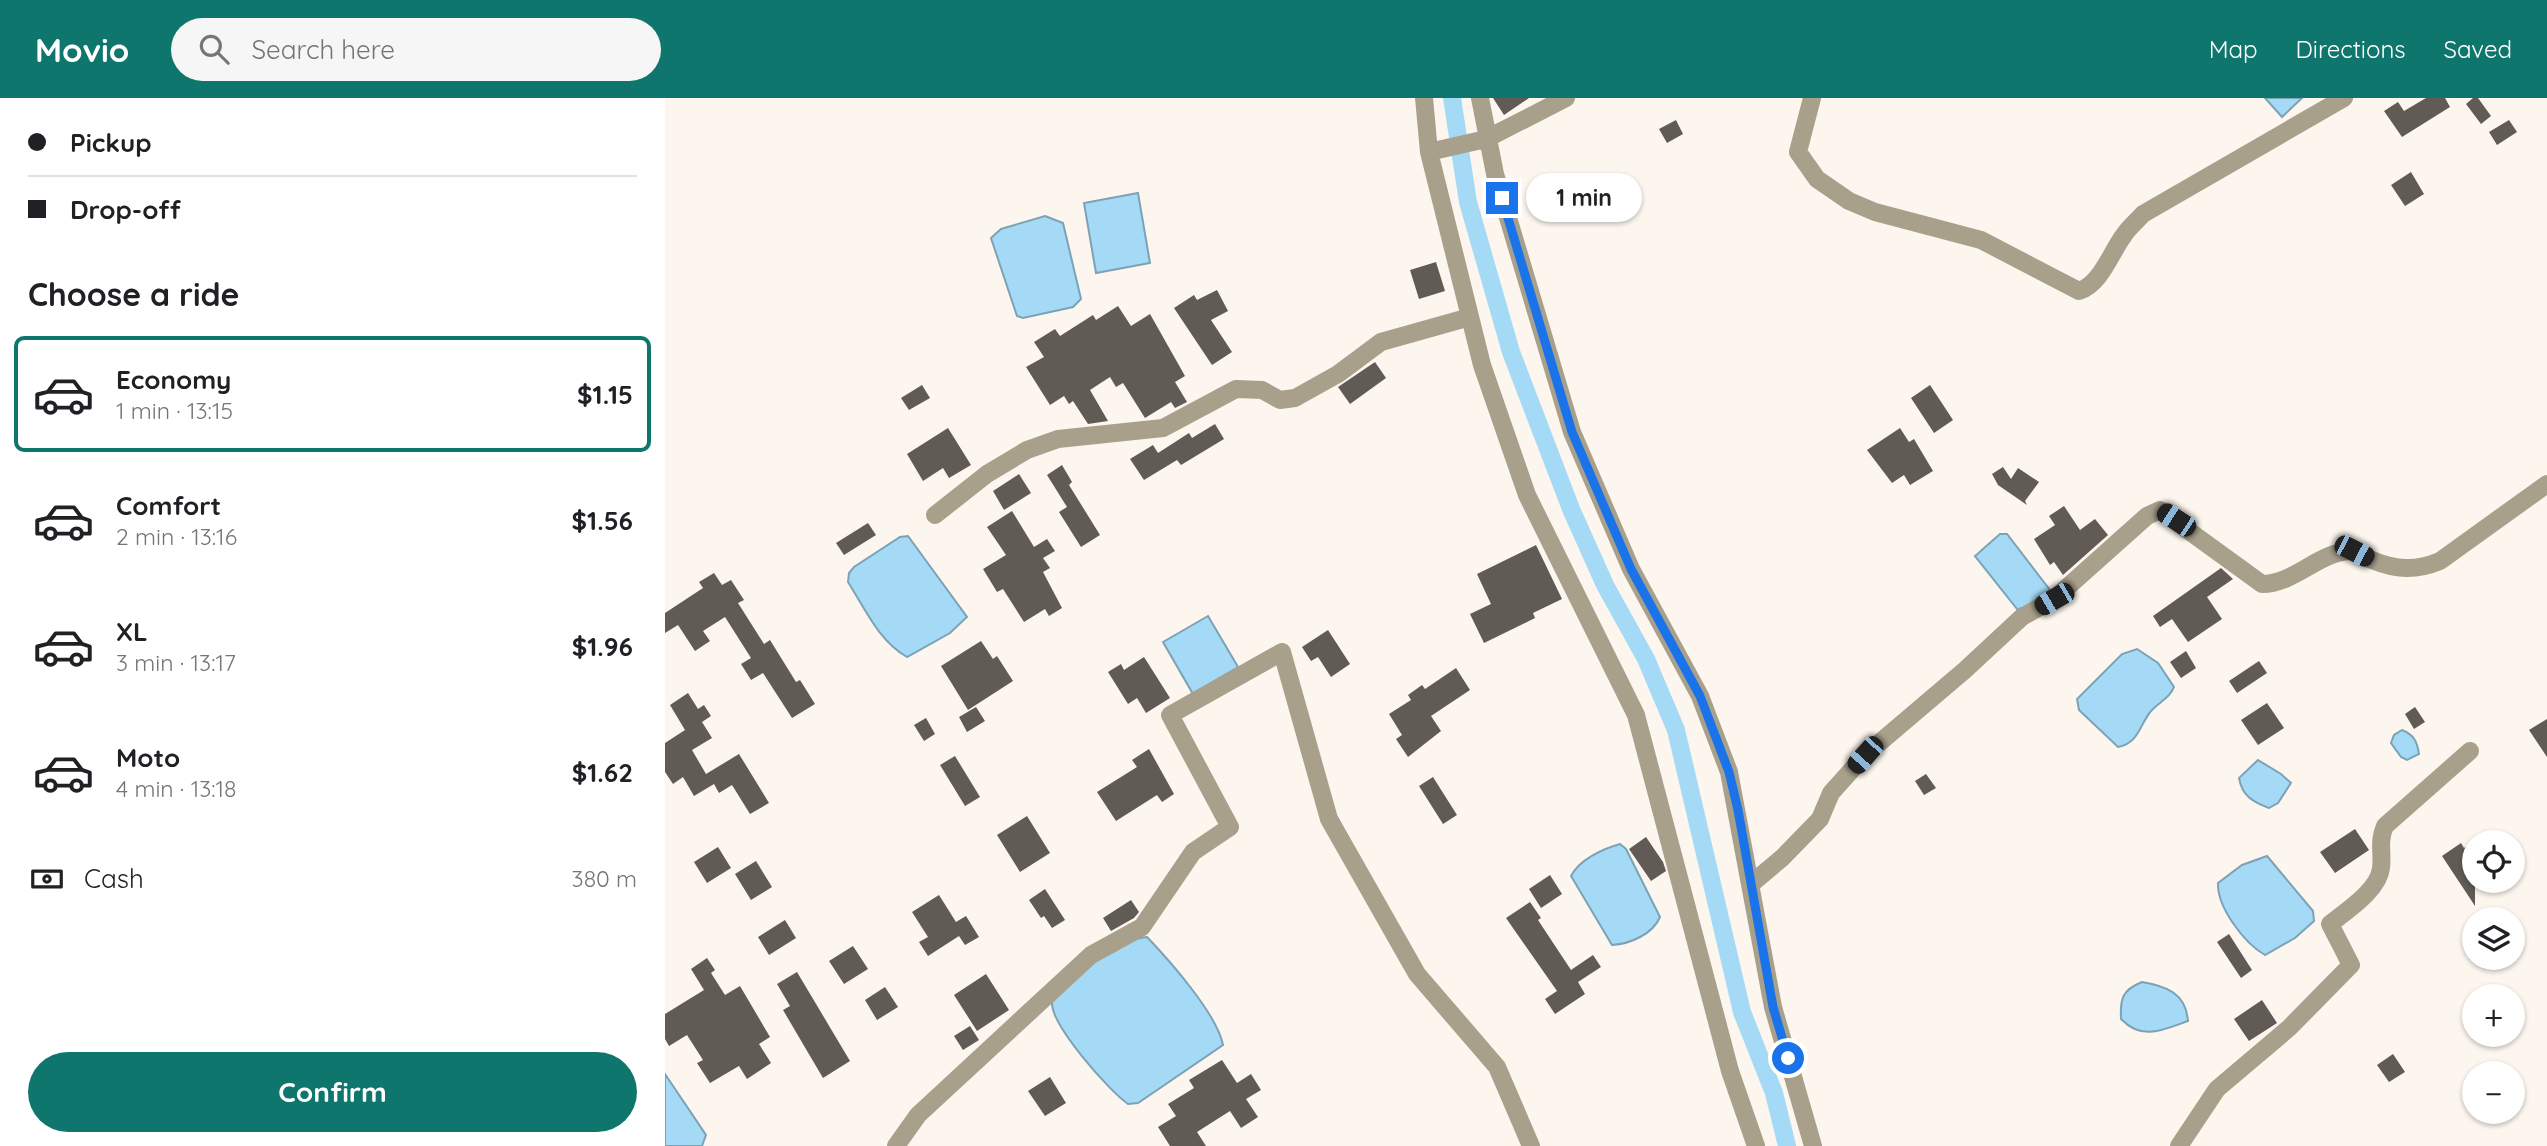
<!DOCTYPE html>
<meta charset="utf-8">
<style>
:root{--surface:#fff;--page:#f6f6f6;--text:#202124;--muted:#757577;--line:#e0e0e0;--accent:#0f766e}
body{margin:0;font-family:Quicksand,sans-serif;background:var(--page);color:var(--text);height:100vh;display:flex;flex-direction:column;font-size:26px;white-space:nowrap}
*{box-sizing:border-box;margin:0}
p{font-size:23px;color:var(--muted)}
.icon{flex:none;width:38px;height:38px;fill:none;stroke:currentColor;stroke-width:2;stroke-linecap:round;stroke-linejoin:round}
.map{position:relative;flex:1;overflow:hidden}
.sheet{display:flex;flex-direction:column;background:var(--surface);width:665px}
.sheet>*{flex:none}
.top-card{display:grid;align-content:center;height:154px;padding:0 28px;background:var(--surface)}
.controls{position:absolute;left:1797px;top:732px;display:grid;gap:14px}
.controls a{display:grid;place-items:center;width:63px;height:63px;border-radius:50%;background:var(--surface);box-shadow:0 2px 5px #0004;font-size:35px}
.end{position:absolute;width:32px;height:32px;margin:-16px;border:9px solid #1a73e8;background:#fff;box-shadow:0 0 0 4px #fff}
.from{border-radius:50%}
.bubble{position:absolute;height:49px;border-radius:24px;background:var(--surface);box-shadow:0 2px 5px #0004;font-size:23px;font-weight:700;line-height:49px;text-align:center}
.car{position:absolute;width:21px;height:42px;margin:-21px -10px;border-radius:9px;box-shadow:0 0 5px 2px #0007;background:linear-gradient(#222 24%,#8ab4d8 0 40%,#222 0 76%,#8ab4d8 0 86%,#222 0)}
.top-card b{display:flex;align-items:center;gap:24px;height:66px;font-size:26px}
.top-card b+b{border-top:2px solid var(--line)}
.top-card i{width:18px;height:18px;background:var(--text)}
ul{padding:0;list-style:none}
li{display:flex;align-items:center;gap:21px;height:116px;margin:0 14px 10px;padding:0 14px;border:4px solid transparent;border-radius:10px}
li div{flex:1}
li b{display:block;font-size:26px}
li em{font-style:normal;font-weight:700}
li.selected{border-color:var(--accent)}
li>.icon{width:63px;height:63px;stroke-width:1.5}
h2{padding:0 28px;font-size:32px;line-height:84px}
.pay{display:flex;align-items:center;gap:18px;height:77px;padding:0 28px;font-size:26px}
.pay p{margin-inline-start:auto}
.primary-button{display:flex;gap:14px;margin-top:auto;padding:14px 28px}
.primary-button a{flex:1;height:80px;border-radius:42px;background:var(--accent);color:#fff;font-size:28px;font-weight:700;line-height:80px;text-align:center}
header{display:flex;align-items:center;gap:42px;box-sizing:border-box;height:98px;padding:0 35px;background:var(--accent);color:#fff}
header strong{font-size:33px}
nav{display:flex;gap:38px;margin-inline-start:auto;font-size:24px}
.search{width:490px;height:63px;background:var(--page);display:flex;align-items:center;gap:18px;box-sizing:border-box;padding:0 24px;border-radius:38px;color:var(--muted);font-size:26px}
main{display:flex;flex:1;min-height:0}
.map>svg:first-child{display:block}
.water{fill:#a4daf6;stroke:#7da2b5;stroke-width:2}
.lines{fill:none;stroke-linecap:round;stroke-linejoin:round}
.canal{stroke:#a4daf6;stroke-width:18}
.building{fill:#605b55}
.minor{stroke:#a9a08c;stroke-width:18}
.route{stroke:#1a73e8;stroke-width:9}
</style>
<header>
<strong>Movio</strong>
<div class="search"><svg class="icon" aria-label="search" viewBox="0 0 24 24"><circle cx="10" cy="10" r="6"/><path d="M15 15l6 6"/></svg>Search here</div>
<nav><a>Map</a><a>Directions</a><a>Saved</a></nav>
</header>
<main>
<section class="sheet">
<div class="top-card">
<b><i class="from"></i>Pickup</b>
<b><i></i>Drop-off</b>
</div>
<h2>Choose a ride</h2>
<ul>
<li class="selected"><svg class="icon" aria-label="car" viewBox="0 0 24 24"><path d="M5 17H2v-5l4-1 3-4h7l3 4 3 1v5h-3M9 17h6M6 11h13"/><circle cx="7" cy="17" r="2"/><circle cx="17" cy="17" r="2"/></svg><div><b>Economy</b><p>1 min · 13:15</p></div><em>$1.15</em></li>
<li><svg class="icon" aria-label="car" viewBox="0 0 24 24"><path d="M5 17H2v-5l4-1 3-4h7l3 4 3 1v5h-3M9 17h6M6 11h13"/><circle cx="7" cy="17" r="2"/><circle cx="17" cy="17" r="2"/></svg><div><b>Comfort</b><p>2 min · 13:16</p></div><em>$1.56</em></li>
<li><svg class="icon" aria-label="car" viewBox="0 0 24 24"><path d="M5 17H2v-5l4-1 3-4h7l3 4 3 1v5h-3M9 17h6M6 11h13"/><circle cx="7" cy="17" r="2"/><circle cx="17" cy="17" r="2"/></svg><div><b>XL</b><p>3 min · 13:17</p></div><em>$1.96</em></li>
<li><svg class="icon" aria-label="car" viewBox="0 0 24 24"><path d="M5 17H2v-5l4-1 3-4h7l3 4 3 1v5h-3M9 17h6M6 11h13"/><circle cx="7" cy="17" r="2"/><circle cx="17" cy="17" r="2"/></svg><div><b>Moto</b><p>4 min · 13:18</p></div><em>$1.62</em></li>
</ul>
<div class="pay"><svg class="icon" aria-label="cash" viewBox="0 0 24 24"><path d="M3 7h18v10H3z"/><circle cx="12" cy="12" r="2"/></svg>Cash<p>380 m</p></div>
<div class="primary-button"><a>Confirm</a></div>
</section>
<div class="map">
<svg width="1882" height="1048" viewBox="0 0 1882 1048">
<rect width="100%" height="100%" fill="#fcf6ef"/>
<path class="water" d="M 1600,0 L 1637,0 L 1617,19 Z
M 473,95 L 485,165 L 431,175 L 419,105 Z
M 380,118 L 398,125 L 416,201 L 408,209 L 358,220 L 352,218 L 326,140 L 336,131 Z
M 1335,436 L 1342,436 L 1385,492 L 1360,510 L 1352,511 L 1310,458 Z
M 243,438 L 302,519 L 285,535 L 242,559 C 214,543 200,511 183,484 L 184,475 L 189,469 L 235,439 Z
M 543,518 L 573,569 L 528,596 L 498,544 Z
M 1472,551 L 1493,565 L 1509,589 C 1505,600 1494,604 1486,613 C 1475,626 1474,645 1453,649 L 1414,612 L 1412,601 L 1457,556 Z
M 1737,632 C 1749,637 1752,643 1754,656 L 1742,662 L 1736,659 L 1726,645 L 1729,637 Z
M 1593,662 L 1616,676 L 1626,685 L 1613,705 L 1604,710 C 1588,704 1577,698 1574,680 Z
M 955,746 L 961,751 L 995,819 C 988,836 965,846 947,847 L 906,778 C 914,762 937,751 955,746 Z
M 1602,758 L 1648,813 L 1649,823 L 1630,840 L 1600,857 C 1579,845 1552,809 1553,785 L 1577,767 Z
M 482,839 C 504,862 552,916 558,947 L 473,1005 L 463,1006 C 444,993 385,926 387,904 C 411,880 447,842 482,839 Z
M 1477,884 C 1501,888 1521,895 1523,923 C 1498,932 1477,943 1456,921 C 1455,901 1457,892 1477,884 Z
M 0,976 L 41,1037 L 37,1048 L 0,1048 Z"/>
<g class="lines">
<path class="canal" d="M 787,0 L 803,104 L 846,254 L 906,411 L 940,487 L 981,561 L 1011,632 L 1077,914 L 1109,995 L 1122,1048"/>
</g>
<path class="building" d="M 828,0 L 864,0 L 839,17 Z
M 1761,0 L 1780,0 L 1785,9 L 1737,39 L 1719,13 L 1733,4 L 1739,13 Z
M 1808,0 L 1813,0 L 1826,18 L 1816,26 L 1801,6 Z
M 1011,22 L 1018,36 L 1002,45 L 994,31 Z
M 1844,22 L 1852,34 L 1832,47 L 1824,34 Z
M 1746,74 L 1759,96 L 1740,108 L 1726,87 Z
M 771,164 L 780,193 L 754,201 L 745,172 Z
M 552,192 L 563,213 L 546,222 L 567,254 L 547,267 L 509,210 L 529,197 L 532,202 Z
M 453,208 L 466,228 L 485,216 L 520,278 L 510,284 L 522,304 L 510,310 L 506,304 L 480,320 L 458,285 L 451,289 L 445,279 L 425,292 L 443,323 L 423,326 L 408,303 L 404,306 L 399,298 L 385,307 L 361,269 L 379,259 L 369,244 L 390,231 L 395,238 L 428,217 L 431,222 Z
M 710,264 L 721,280 L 685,306 L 673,289 Z
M 257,287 L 265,300 L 244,312 L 236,300 Z
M 1265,287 L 1288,322 L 1269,335 L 1246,300 Z
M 550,326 L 559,341 L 516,367 L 512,362 L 479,382 L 465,361 L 488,347 L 493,355 L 524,335 L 527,340 Z
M 283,330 L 306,367 L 284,380 L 278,370 L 258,383 L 242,356 Z
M 1235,330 L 1244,344 L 1249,341 L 1268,373 L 1245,387 L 1239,377 L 1227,385 L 1202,352 Z
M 397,367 L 407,384 L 404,387 L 435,437 L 416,449 L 394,414 L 402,409 L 382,377 Z
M 1338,369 L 1346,381 L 1353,370 L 1374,384 L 1360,403 L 1362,407 L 1333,387 L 1327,376 Z
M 354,376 L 366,395 L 339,412 L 328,393 Z
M 1399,408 L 1415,432 L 1430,421 L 1443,437 L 1398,477 L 1389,464 L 1385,467 L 1369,441 L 1390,427 L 1384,418 Z
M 347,413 L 369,449 L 382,441 L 390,453 L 378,460 L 385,470 L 378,474 L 397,510 L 384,518 L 380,511 L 359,524 L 338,491 L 332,494 L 318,471 L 341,457 L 322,429 Z
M 203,425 L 211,437 L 179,457 L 171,445 Z
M 871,447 L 897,501 L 868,515 L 870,520 L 819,545 L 805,516 L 826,506 L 812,476 Z
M 1556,470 L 1568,481 L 1542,499 L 1557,521 L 1523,544 L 1507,521 L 1495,529 L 1488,518 Z
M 49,475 L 57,487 L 66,482 L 79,502 L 73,505 L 99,546 L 105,542 L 131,584 L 135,582 L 150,606 L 127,620 L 98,575 L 86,582 L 76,566 L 86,560 L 60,519 L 38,533 L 45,543 L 30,553 L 13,527 L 0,535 L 0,515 L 38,490 L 34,484 Z
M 663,532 L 685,566 L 666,579 L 653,559 L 646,563 L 637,549 Z
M 316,543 L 328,561 L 332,558 L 348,583 L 303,612 L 276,568 Z
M 1521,553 L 1531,570 L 1516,580 L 1505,564 Z
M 479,559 L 505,600 L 481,615 L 472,600 L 463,606 L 443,574 L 456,566 L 459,572 Z
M 1594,563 L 1602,575 L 1572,595 L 1564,583 Z
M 791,570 L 805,592 L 766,618 L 776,633 L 743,659 L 731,641 L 737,637 L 724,616 L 746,602 L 743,597 L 757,587 L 760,591 Z
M 23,595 L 33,611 L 39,607 L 46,618 L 37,624 L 47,640 L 27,652 L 41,676 L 74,656 L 104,705 L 85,716 L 67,687 L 54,695 L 49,686 L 29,698 L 18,679 L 8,686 L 0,674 L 0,645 L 20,632 L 5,607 Z
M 1602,605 L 1619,630 L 1593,647 L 1576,622 Z
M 311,609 L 320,623 L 302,634 L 294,619 Z
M 1750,609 L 1760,624 L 1749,631 L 1740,616 Z
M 261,620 L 270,636 L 259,643 L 249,627 Z
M 1882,621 L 1882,659 L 1864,632 Z
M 484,651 L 509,696 L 497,704 L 492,697 L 451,723 L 432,694 L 472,669 L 467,662 Z
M 290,658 L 315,699 L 300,708 L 275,667 Z
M 1261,676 L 1271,690 L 1259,697 L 1250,683 Z
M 768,679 L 792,717 L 778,726 L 754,688 Z
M 362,718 L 385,755 L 355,774 L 332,737 Z
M 1690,731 L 1704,752 L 1670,775 L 1655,754 Z
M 981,739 L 998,764 L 1001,773 L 986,783 L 964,751 Z
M 1810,744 L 1810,808 L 1777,758 L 1796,745 L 1799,750 Z
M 53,749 L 66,770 L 42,785 L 29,764 Z
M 91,763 L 107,789 L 86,802 L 70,776 Z
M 885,777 L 897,796 L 876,810 L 864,791 Z
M 380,791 L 400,822 L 387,830 L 379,818 L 376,820 L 364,802 Z
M 274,797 L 291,824 L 301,818 L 314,839 L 300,847 L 294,838 L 263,858 L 254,844 L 263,839 L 247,814 Z
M 466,802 L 474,814 L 469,820 L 446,833 L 438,820 Z
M 865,804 L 876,820 L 873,822 L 906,872 L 928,857 L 936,869 L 913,884 L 920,896 L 890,916 L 880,901 L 892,893 L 841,820 Z
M 120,822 L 131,840 L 104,857 L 93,839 Z
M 1564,836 L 1587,872 L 1576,880 L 1552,844 Z
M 188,848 L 203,871 L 179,886 L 164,863 Z
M 42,860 L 50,872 L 46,875 L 60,897 L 75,888 L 105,939 L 94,946 L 106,965 L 82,981 L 74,968 L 45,985 L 32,965 L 38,962 L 22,937 L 4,948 L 0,941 L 0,916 L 39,892 L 26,871 Z
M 132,874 L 185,963 L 158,980 L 118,912 L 125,908 L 112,886 Z
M 321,876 L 344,912 L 312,933 L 289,897 Z
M 220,889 L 233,909 L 212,922 L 200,902 Z
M 1597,902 L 1612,925 L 1584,943 L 1569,921 Z
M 305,928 L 314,942 L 298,952 L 289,938 Z
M 1728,956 L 1740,974 L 1724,984 L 1712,967 Z
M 557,962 L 572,985 L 586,976 L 596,992 L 581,1001 L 593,1019 L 576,1030 L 565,1013 L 532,1034 L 541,1048 L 505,1048 L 493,1029 L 511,1018 L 503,1006 L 529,990 L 524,982 Z
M 385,979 L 401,1005 L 380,1018 L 363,993 Z"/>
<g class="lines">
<path class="minor" d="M 759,0 L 764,54 L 817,267 L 862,397 L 971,617 L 1065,973 L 1091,1048
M 815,0 L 830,76 L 907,334 L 966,471 L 1035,598 L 1064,674 L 1108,909 L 1148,1048
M 1147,0 L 1133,54 L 1152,81 L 1184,103 L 1210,114 L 1316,142 L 1414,193 C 1436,186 1446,154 1459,137 C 1464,129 1472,123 1478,116 L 1679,0
M 764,54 L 821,41 L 901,0
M 270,417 L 322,376 L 362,352 L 393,341 L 498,330 L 571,291 L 597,292 L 615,302 L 630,300 L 673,276 L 716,244 L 805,219
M 1086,786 L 1117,760 L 1155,721 L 1166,695 L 1200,657 L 1300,572 L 1357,519 L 1389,501 L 1482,418 L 1495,412 L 1597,486 C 1630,486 1654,453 1687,453 C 1694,454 1700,460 1707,462 C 1731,472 1751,473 1775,463 L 1882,386
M 231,1048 L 253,1017 L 426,857 L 477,829 L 528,754 L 565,729 L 505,617 L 617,554 L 664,721 L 752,876 L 832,969 L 866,1048
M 1514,1048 L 1552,991 L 1624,930 L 1686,867 L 1665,826 C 1681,813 1714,792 1716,770 C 1718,754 1713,744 1720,728 L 1805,653"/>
</g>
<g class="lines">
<path class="route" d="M 837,100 L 907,334 L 966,471 L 1035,598 L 1064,674 L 1073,712 L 1108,909 L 1123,960"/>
</g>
</svg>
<div class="controls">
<a><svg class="icon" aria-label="locate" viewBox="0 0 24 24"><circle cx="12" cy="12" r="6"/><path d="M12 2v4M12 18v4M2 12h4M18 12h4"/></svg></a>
<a><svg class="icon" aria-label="layers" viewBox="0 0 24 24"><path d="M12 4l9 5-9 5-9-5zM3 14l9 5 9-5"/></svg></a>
<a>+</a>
<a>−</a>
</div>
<i class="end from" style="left:1123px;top:960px"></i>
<i class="end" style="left:837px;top:100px"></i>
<div class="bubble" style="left:861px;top:75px;width:116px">1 min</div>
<i class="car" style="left:1511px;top:422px;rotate:303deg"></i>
<i class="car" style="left:1689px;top:453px;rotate:117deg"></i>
<i class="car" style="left:1389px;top:501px;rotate:240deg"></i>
<i class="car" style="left:1200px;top:657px;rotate:222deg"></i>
</div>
</main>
